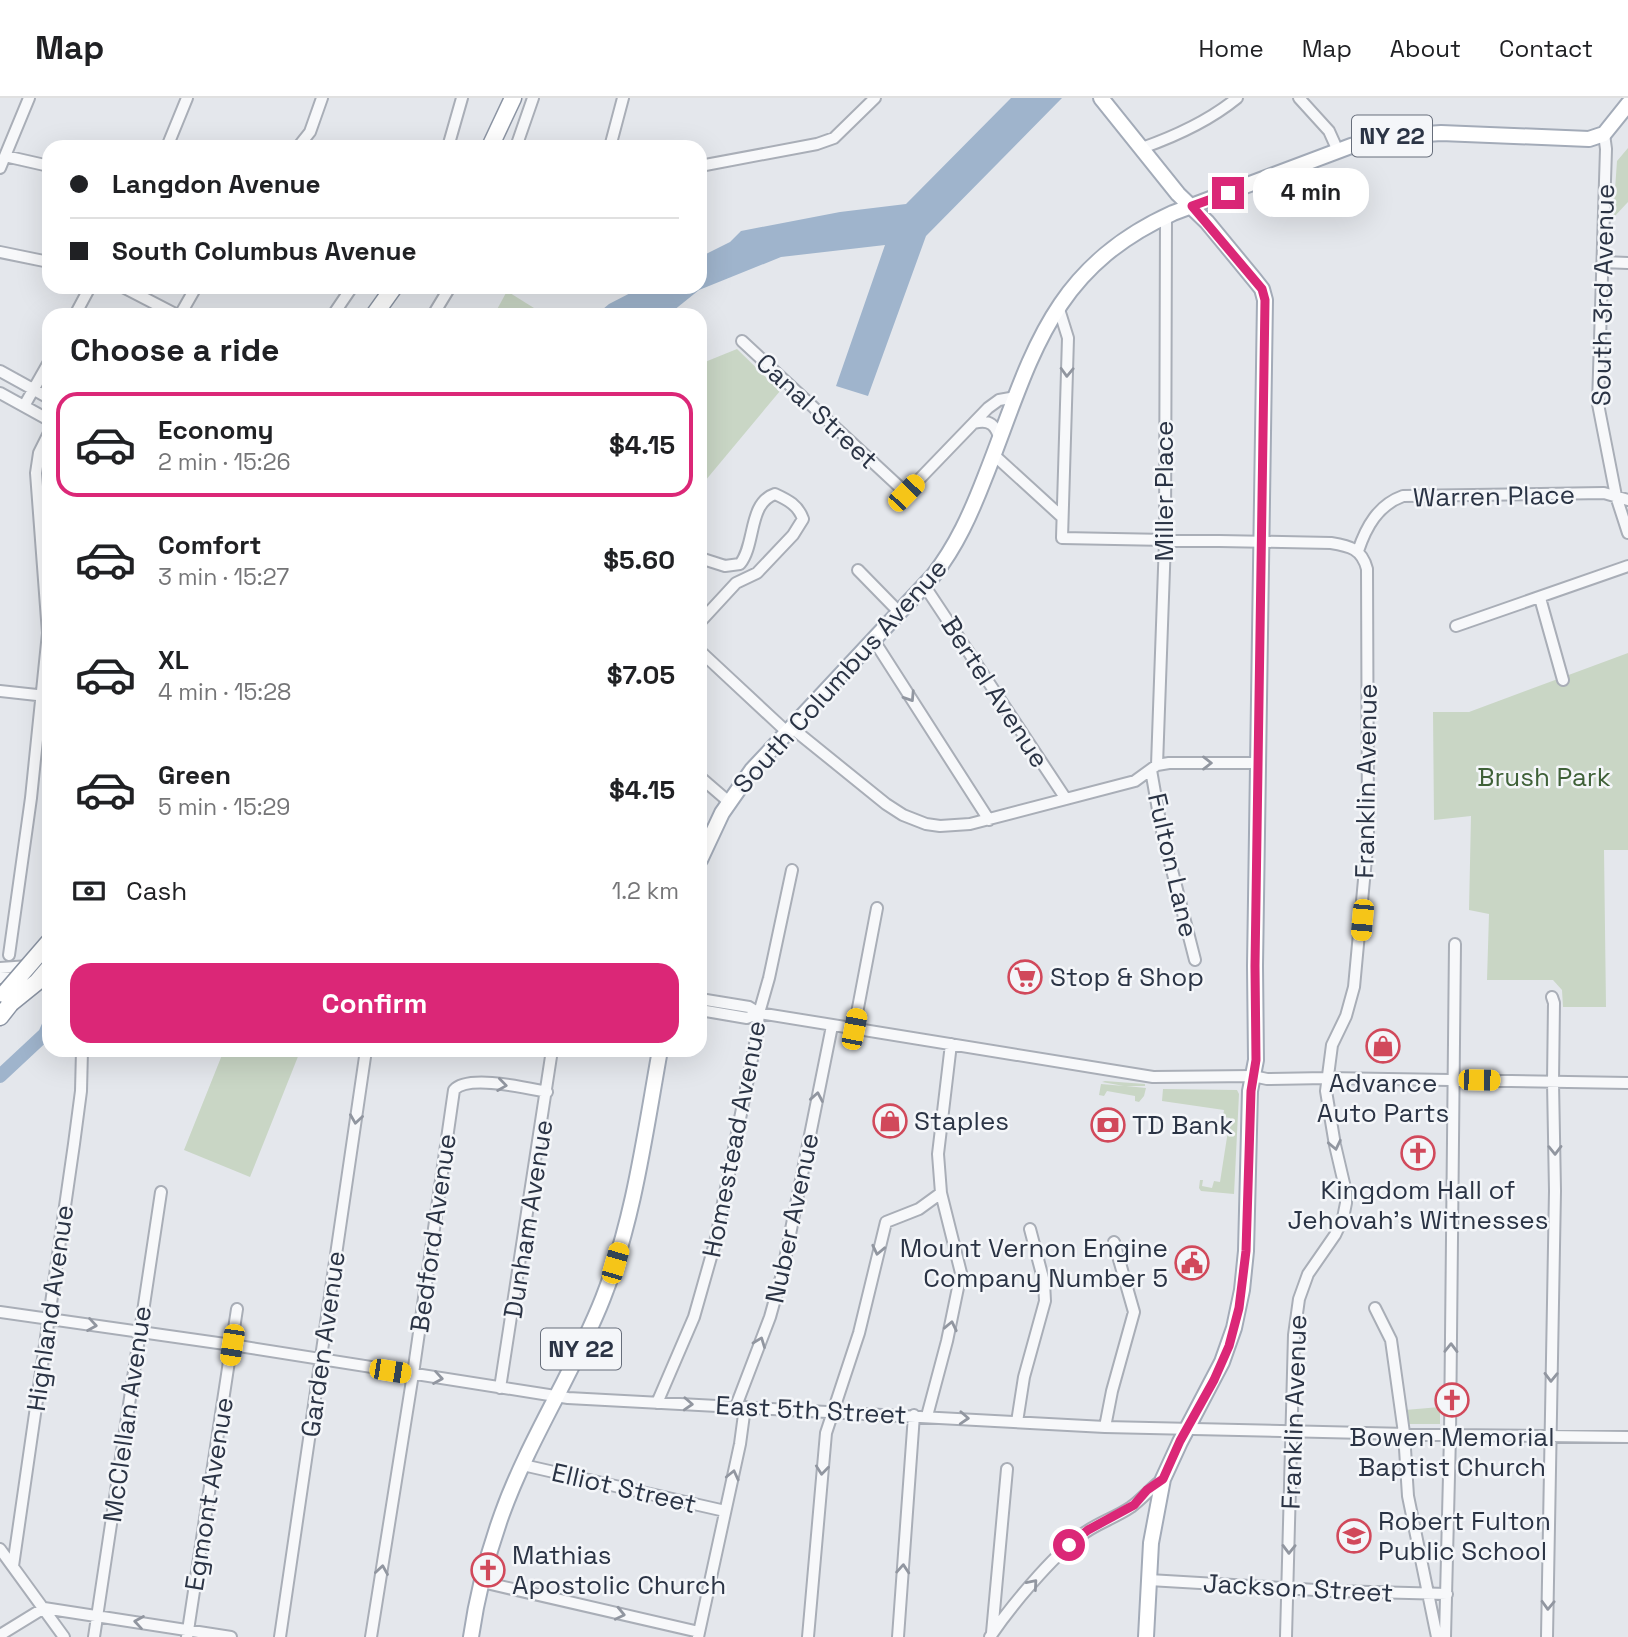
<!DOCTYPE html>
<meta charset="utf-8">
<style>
:root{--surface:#fff;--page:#f2f2f2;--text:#202124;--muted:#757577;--line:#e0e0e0;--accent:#db2777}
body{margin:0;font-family:"Space Grotesk",sans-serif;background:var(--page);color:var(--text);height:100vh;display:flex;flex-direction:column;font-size:26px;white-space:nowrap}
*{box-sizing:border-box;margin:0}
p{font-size:23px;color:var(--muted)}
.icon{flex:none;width:38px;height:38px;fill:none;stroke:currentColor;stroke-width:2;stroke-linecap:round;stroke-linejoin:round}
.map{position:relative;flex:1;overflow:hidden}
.drawer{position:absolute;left:42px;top:210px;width:665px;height:749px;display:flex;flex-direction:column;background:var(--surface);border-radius:21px;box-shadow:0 7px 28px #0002}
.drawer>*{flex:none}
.top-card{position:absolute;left:42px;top:42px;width:665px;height:154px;border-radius:21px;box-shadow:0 7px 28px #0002;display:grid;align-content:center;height:154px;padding:0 28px;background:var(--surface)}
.end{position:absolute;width:32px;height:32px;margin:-16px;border:9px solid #db2777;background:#fff;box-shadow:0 0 0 4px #fff}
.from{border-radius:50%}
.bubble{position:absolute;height:49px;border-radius:21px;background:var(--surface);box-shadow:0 7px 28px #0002;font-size:23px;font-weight:700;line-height:49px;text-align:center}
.car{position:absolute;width:21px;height:42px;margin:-21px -10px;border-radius:9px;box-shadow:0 0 5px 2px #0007;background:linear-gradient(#f5c518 24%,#345 0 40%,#f5c518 0 76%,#345 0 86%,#f5c518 0)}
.top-card b{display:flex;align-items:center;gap:24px;height:66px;font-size:26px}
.top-card b+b{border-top:2px solid var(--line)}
.top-card i{width:18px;height:18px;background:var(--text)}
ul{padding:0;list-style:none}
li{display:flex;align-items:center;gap:21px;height:105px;margin:0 14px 10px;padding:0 14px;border:4px solid transparent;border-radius:21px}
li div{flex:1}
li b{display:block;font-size:26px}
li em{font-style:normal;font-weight:700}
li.current{border-color:var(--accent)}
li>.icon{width:63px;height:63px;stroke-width:1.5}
h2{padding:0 28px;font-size:32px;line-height:84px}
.pay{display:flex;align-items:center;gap:18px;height:77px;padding:0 28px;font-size:26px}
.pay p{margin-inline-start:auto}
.cta{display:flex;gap:14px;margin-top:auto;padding:14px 28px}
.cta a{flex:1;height:80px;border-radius:21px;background:var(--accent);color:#fff;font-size:28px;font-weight:700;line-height:80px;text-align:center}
header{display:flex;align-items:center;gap:42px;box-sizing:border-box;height:98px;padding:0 35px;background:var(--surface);border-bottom:2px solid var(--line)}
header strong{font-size:33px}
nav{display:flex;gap:38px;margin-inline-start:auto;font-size:24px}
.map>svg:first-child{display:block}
.green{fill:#c9d6c5}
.water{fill:#9fb4cc}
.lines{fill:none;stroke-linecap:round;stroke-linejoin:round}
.river{stroke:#9fb4cc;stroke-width:14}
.minor-casing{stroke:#a9aeb7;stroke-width:14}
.major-casing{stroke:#a3abb8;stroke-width:18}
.highway-casing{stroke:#8b94a3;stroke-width:19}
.minor{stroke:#f7f8fa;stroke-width:10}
.major{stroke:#fff;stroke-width:14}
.highway{stroke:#fff;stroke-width:16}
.highway-bridge-casing{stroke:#8b94a3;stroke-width:19;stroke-linecap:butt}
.highway-bridge{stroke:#fff;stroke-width:16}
.oneway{stroke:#9196a0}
.route{stroke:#db2777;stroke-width:9}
.labels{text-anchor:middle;stroke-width:5;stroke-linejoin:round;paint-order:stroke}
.shield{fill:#f4f6f9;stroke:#676e7b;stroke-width:2}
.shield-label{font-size:24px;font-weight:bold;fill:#2b3445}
.street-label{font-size:26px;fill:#2b3445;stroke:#f4f6f9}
.park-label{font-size:26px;fill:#3f6138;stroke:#f4f6f9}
.poi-label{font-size:26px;fill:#2b3445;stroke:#f4f6f9;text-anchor:start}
</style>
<header>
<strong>Map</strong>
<nav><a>Home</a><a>Map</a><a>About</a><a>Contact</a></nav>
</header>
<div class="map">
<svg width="1628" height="1539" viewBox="0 0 1628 1539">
<rect width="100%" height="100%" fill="#e4e7ec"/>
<path class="green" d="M 1628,50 L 1628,104 L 1613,120 L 1617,63 Z
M 507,193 L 542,215 L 543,217 L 494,217 Z
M 737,251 L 780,293 L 700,389 L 700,266 Z
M 1628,555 L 1628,752 L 1604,752 L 1606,909 L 1563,909 L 1562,892 L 1553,882 L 1487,882 L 1489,816 L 1469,812 L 1471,718 L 1434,722 L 1433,614 L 1469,614 Z
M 224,952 L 290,952 L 299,956 L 250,1079 L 184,1052 Z
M 1105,983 L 1145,986 L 1145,988 L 1126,988 L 1146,990 L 1144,998 L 1139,1004 L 1135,1003 L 1135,998 L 1107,993 L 1104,998 L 1099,997 L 1101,986 L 1124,988 L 1102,984 Z
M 1163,991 L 1237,992 L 1239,996 L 1234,1096 L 1201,1093 L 1199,1090 L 1200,1082 L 1203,1082 L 1202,1088 L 1212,1090 L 1214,1083 L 1220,1084 L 1230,1020 L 1223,1019 L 1224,1012 L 1162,1003 Z
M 1440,1309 L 1440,1326 L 1407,1326 L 1405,1312 Z"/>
<path class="water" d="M 1011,0 L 1062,0 L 926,138 L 868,298 L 836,288 L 885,147 L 781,159 L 699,192 L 668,217 L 596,217 L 609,206 L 642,189 L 700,189 L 700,159 L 730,144 L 741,133 L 840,114 L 906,106 Z"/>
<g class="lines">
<path class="river" d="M 0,978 L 45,936 L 49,927"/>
<defs>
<path id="minor" d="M 1299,0 L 1329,33 L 1338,53
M 1604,36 L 1606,51 L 1598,306 L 1616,398 L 1628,435
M 167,49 L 187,0
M 298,49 L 310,34 L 322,0
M 448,49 L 462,0
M 516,49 L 533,0
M 610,49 L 623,0
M 1142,50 C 1176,38 1209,23 1237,0
M 5,58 L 49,68
M 700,68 L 817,46 L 834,40 L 875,0
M 0,70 L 29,0
M 0,154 L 49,164
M 1603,164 L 1628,165
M 123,189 L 177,217
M 1058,208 L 1068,240 L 1062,440 L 1331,445 C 1350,448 1362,451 1367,471 L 1368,739 L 1354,889 L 1346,918 L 1332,947 L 1326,993 L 1335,1047 L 1346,1094 L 1346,1105 L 1343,1120 L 1335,1137 L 1308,1176 L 1299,1201 L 1294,1237 L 1286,1539
M 75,217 L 90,189
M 180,217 L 196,189
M 333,217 L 352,189
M 433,217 L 450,189
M 742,243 L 906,395 L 988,310 L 999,302 L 1016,299
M 0,273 L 49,300
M 0,295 L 49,322
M 24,308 L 49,264
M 974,325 C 990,321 996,327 1000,342
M 994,357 L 1062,419
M 1358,453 C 1366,429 1378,407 1403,398 L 1604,395 L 1628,402
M 700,460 L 725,468 L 740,466 C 756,446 748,405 775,396 C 788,402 798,407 803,421 L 793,437 L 757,475 L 736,485 L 700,524
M 858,472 L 899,514
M 924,487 L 1066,701
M 1540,500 L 1563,582
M 1456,528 L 1628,468
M 873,541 L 989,722
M 700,553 L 787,634
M 0,593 L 46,598
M 792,630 L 886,706 L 903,717 L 926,726 L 940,728 L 970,726 L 1135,683 L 1157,667 L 1169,665 L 1258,665
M 1157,667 L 1165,443 L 1166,118
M 1151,672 L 1161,729 L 1195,862
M 700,679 L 729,704
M 9,857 L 31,700 L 48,535 L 36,375 L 39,355 L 49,335
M 0,870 L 29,868
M 0,880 L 22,880
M 700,901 L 749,909 L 759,915 L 1153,979 L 1253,978 L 1267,981 L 1327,980 L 1628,985
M 700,912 L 747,920 L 759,915
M 854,931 L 877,810
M 1375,1210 L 1391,1242 L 1404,1335 L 1408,1398 L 1437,1539
M 0,1214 L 232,1247 L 568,1300 L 1105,1329 L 1450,1337 L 1628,1339
M 500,1290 L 552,952
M 657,1305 L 694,1219 L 715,1145 L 757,936 L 759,915 L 769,880 L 792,772
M 736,1308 L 770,1219 L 782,1176 L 832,928
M 927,1318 L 947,1243 L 961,1175 L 941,1095 L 938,1056 L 951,946
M 1017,1324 L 1024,1279 L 1045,1203 L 1044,1184 L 1030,1131
M 1105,1329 L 1112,1293 L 1134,1214 L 1114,1144
M 523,1367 L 725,1413
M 0,1451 L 64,1539
M 13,1468 L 74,1046 L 81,993 L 82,952
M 1149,1482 L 1333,1493 L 1447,1496
M 482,1484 L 699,1534
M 992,1535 L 1007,1371
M 0,1537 L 44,1510 L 231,1539
M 94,1539 L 161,1094
M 187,1539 L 237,1211
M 280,1539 L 366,952
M 371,1539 L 413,1276 L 454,992 C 468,976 526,990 547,994
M 698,1539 L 740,1346 L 745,1309
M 808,1539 L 826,1335 L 859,1235 L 886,1124 L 919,1111 L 941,1095
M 898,1539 L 914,1317
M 990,1539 C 1010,1509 1051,1460 1080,1438 C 1095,1426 1115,1420 1131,1409 C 1142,1401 1152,1389 1163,1381
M 1445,1539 L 1450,1337 L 1455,846
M 1547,1539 L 1555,1093 L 1553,984 L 1554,905 L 1552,899"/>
<path id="major" d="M 1101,0 L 1178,96 L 1207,124 L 1254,181 L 1262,191 L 1265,202 L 1255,868 L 1256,962 L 1250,993 L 1246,1153 L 1242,1192 L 1234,1230 L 1222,1264 L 1180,1344 L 1163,1381 L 1151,1445 L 1146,1539
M 700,762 L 722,715 L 752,672 L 933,478 C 957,447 971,415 985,379 C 1031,263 1047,172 1173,115 L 1351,48 L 1384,39 L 1441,35 L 1589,41 L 1604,36 L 1628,6
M 471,1539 C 477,1497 488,1455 502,1416 C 529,1341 574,1274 603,1200 C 634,1121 645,1035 660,952"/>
<path id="highway" d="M 490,49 L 513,0
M 374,217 L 394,189
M 0,919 L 11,905"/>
</defs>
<use href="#minor" class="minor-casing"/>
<use href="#major" class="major-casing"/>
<use href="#highway" class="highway-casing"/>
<use href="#minor" class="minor"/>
<use href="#major" class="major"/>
<use href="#highway" class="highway"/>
<defs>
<path id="highway-bridge" d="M 4,896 L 49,844
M 11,905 L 37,884 L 49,870"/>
</defs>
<use href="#highway-bridge" class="highway-bridge-casing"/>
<use href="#highway-bridge" class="highway-bridge"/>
</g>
<defs><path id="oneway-chevron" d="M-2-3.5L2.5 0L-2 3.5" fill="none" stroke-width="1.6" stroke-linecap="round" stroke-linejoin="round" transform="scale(1.75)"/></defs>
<g class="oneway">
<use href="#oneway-chevron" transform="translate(1067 274) rotate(92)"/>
<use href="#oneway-chevron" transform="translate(910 599) rotate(57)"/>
<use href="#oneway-chevron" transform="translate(1207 665)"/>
<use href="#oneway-chevron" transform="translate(502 987) rotate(8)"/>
<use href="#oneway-chevron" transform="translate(817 999) rotate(-80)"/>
<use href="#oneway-chevron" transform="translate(356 1021) rotate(98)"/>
<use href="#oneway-chevron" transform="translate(1335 1047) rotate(78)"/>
<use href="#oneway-chevron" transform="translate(1555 1052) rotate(89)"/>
<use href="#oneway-chevron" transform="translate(878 1152) rotate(102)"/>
<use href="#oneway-chevron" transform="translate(92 1227) rotate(9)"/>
<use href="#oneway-chevron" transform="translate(951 1228) rotate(-78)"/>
<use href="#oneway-chevron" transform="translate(760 1244) rotate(-69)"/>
<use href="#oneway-chevron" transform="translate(1451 1250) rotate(-89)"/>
<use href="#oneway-chevron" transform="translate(1551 1279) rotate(91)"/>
<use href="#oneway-chevron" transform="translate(438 1280) rotate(9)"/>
<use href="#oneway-chevron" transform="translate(688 1306) rotate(3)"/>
<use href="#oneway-chevron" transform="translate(964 1320) rotate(3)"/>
<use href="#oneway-chevron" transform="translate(822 1372) rotate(96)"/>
<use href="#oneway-chevron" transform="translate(733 1377) rotate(-77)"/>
<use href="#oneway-chevron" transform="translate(1289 1451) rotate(91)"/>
<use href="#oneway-chevron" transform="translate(903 1471) rotate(-86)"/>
<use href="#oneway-chevron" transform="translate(382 1472) rotate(-81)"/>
<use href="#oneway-chevron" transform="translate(1033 1486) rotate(-49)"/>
<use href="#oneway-chevron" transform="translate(1548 1507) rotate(92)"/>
<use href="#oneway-chevron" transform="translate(620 1516) rotate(13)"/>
<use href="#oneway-chevron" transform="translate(139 1524) rotate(-171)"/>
</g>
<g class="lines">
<path class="route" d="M 1069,1447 L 1088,1432 L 1134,1407 L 1147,1392 L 1163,1381 L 1180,1343 L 1214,1282 L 1229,1248 L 1239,1210 L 1246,1153 L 1251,993 L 1256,962 L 1255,868 L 1265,202 L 1262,191 L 1192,108 L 1228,95"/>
</g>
<defs>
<symbol id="supermarket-ring" viewBox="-11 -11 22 22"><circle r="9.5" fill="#f4f6f9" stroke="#d1495b" stroke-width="1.5"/><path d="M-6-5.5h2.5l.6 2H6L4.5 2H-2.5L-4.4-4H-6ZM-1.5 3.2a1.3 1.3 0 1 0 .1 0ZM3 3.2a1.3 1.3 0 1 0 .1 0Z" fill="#d1495b"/></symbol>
<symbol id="shop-ring" viewBox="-11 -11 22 22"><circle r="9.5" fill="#f4f6f9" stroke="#d1495b" stroke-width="1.5"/><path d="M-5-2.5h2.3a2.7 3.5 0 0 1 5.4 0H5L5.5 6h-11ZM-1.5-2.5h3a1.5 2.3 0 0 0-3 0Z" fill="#d1495b"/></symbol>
<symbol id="bank-ring" viewBox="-11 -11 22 22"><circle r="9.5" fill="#f4f6f9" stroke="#d1495b" stroke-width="1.5"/><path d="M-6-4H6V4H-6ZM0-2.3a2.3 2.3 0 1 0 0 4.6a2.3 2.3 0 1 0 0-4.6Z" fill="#d1495b"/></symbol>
<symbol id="church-ring" viewBox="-11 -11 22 22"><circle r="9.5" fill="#f4f6f9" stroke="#d1495b" stroke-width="1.5"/><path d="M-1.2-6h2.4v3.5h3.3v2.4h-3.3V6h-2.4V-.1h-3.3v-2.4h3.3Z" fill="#d1495b"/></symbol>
<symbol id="civic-ring" viewBox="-11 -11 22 22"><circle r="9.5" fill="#f4f6f9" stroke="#d1495b" stroke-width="1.5"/><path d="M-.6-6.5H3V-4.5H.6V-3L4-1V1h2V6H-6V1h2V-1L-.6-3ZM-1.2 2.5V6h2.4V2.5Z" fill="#d1495b"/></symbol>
<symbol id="school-ring" viewBox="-11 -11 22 22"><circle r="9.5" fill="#f4f6f9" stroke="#d1495b" stroke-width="1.5"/><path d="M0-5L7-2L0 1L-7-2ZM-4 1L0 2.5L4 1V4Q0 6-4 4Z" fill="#d1495b"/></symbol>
</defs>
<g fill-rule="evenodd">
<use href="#supermarket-ring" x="1006" y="860" width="38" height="38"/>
<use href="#shop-ring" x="1364" y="929" width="38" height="38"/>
<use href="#shop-ring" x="871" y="1004" width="38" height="38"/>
<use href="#bank-ring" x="1089" y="1008" width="38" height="38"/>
<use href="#church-ring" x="1399" y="1036" width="38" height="38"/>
<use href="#civic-ring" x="1173" y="1146" width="38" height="38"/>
<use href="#church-ring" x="1433" y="1283" width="38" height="38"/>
<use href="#school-ring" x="1335" y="1419" width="38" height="38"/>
<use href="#church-ring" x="469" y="1453" width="38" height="38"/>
</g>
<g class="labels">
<g class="shield">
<rect x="1352" y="17.5" width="80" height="41" rx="5"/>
<rect x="541" y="1230.5" width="80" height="41" rx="5"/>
</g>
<g class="shield-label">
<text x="1392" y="46">NY 22</text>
<text x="581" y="1259">NY 22</text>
</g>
<g class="street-label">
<text transform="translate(1603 197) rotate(-89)" y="9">South 3rd Avenue</text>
<text transform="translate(817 313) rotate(43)" y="9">Canal Street</text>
<text transform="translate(1164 393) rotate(-90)" y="9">Miller Place</text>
<text transform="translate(1494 398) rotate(-1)" y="9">Warren Place</text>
<text transform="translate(840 578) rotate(-48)" y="9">South Columbus Avenue</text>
<text transform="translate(995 594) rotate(57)" y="9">Bertel Avenue</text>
<text transform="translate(1366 683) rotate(-89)" y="9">Franklin Avenue</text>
<text transform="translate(1173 767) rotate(77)" y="9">Fulton Lane</text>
<text transform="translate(734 1041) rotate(-79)" y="9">Homestead Avenue</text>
<text transform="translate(792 1120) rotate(-78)" y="9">Nuber Avenue</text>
<text transform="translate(528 1121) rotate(-81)" y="9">Dunham Avenue</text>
<text transform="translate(433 1135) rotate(-82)" y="9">Bedford Avenue</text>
<text transform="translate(50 1210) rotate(-82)" y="9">Highland Avenue</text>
<text transform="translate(323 1246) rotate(-82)" y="9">Garden Avenue</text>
<text transform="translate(811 1312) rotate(3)" y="9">East 5th Street</text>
<text transform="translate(1294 1314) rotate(-88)" y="9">Franklin Avenue</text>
<text transform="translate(127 1316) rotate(-82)" y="9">McClellan Avenue</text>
<text transform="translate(624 1390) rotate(13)" y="9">Elliot Street</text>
<text transform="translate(209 1396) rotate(-81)" y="9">Egmont Avenue</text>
<text transform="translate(1298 1490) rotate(3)" y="9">Jackson Street</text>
</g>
<g class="park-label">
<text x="1544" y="688">Brush Park</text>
</g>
<g class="poi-label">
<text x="1050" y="888">Stop &amp; Shop</text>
<text x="1383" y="994" text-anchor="middle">Advance<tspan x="1383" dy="30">Auto Parts</tspan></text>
<text x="914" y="1032">Staples</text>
<text x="1132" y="1036">TD Bank</text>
<text x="1418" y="1101" text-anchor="middle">Kingdom Hall of<tspan x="1418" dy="30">Jehovah’s Witnesses</tspan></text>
<text x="1168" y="1159" text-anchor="end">Mount Vernon Engine<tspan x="1168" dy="30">Company Number 5</tspan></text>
<text x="1452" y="1348" text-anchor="middle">Bowen Memorial<tspan x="1452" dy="30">Baptist Church</tspan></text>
<text x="1378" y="1432">Robert Fulton<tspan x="1378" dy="30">Public School</tspan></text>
<text x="512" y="1466">Mathias<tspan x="512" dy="30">Apostolic Church</tspan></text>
</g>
</g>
</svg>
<i class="end from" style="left:1069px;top:1447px"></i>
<i class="end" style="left:1228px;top:95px"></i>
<div class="bubble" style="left:1253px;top:70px;width:116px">4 min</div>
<i class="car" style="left:906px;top:395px;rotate:44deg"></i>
<i class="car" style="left:1362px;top:822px;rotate:185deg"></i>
<i class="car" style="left:854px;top:931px;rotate:11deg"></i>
<i class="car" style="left:1479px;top:982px;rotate:91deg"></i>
<i class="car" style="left:615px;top:1165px;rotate:16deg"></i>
<i class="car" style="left:232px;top:1247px;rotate:189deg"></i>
<i class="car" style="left:390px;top:1273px;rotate:99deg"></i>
<div class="top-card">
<b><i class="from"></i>Langdon Avenue</b>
<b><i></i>South Columbus Avenue</b>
</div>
<section class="drawer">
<h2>Choose a ride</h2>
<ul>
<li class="current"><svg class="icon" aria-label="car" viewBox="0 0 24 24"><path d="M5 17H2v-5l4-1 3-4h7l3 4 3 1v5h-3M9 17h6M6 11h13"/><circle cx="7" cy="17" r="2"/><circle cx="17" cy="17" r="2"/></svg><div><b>Economy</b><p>2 min · 15:26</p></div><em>$4.15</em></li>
<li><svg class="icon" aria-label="car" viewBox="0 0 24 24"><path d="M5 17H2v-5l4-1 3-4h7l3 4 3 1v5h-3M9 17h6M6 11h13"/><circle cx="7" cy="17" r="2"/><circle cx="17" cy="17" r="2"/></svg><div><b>Comfort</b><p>3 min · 15:27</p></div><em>$5.60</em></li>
<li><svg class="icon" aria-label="car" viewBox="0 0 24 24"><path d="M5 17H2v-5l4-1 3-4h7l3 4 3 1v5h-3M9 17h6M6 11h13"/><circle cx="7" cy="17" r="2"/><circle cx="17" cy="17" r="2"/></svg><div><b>XL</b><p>4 min · 15:28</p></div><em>$7.05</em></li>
<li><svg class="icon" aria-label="car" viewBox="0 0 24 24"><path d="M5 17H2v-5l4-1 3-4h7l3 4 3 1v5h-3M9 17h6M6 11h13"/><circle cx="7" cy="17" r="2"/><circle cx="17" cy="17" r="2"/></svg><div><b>Green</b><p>5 min · 15:29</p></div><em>$4.15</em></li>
</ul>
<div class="pay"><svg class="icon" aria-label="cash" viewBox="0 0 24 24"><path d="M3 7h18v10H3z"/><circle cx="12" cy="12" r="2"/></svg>Cash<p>1.2 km</p></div>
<div class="cta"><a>Confirm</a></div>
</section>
</div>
